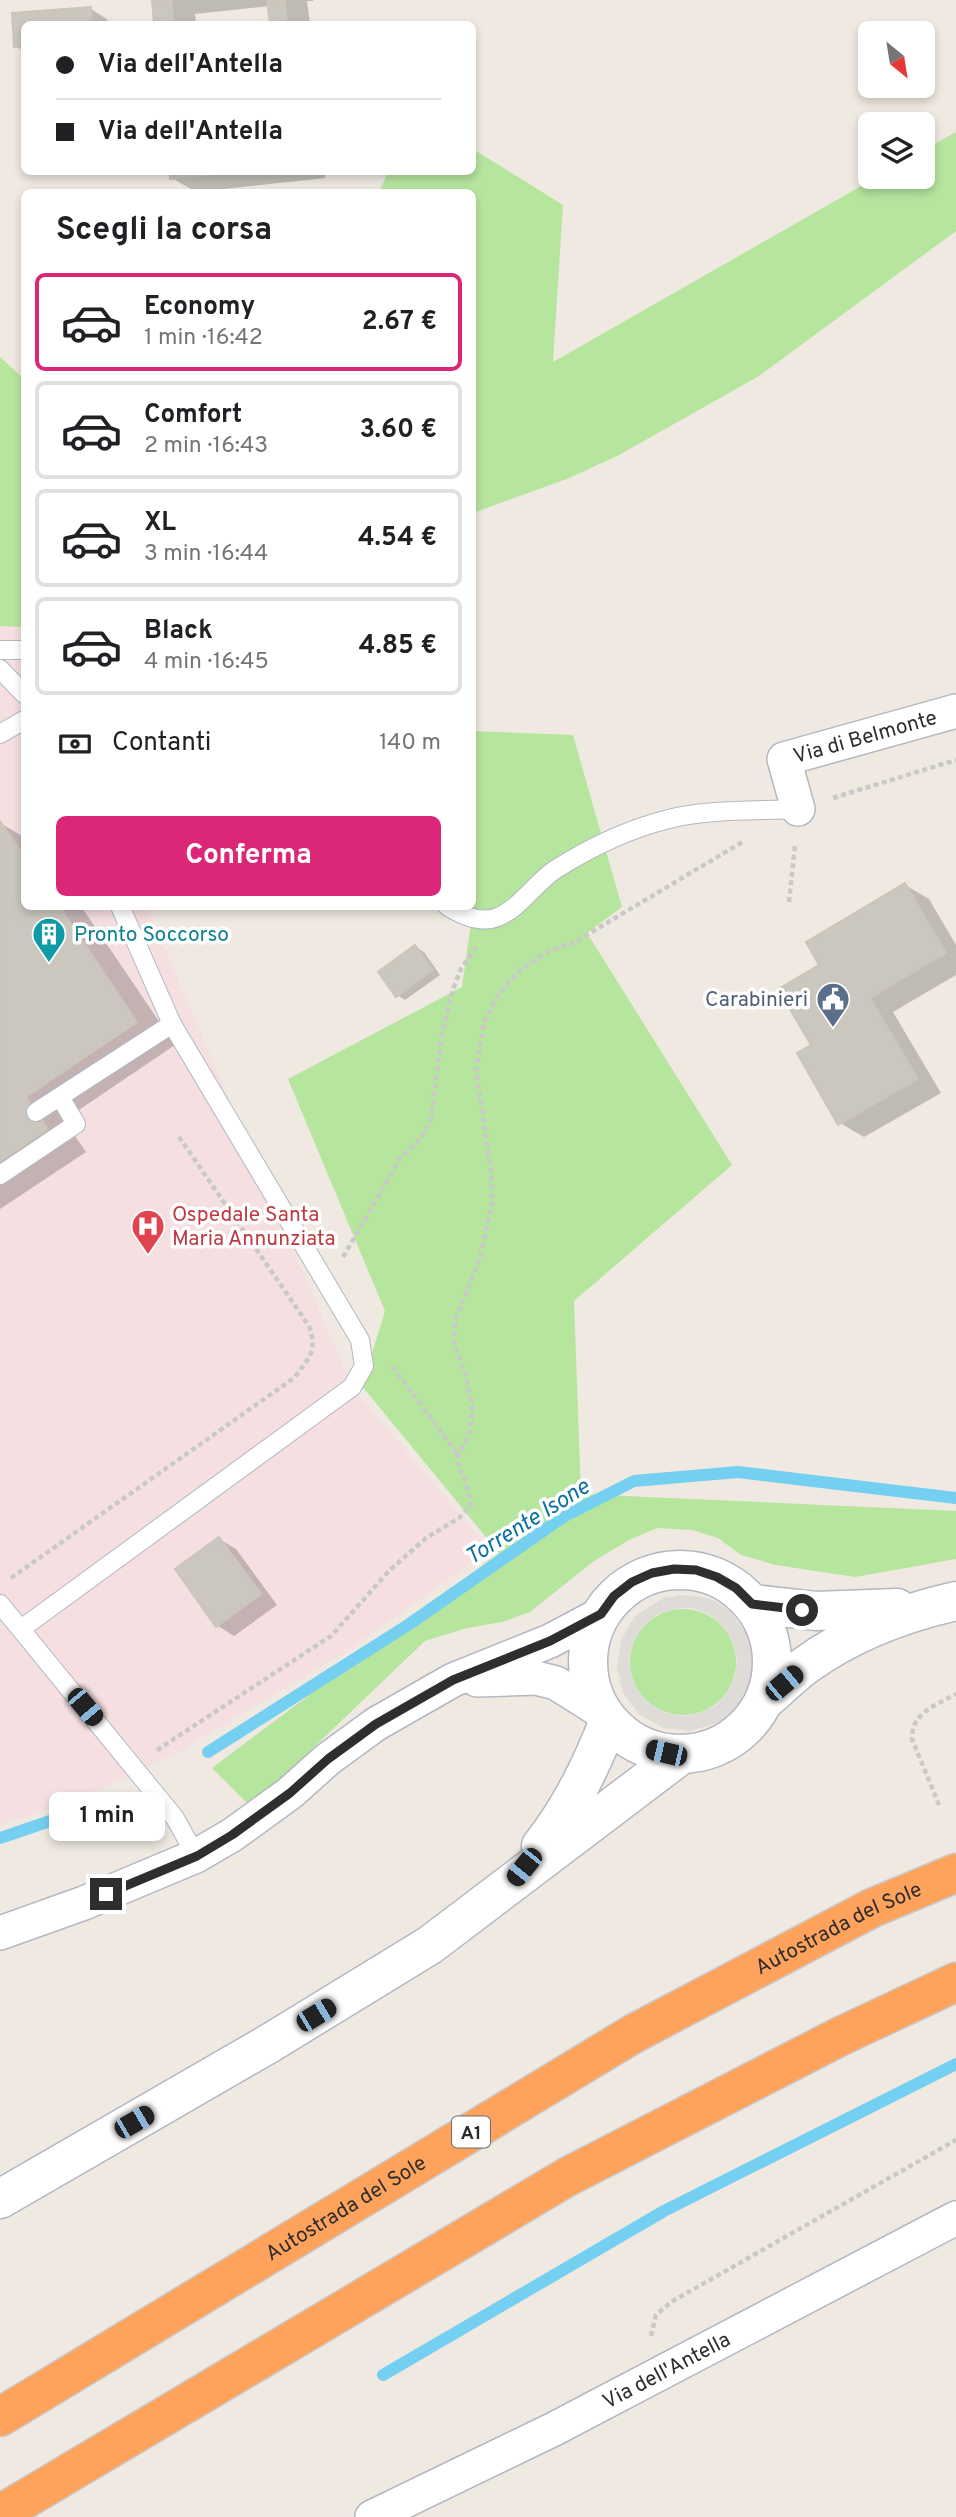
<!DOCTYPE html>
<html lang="it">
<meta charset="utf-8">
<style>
:root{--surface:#fff;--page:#f6f6f6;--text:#202124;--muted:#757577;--line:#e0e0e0;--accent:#db2777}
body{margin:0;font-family:Overpass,sans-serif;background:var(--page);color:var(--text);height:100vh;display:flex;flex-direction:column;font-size:26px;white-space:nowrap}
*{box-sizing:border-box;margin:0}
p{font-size:23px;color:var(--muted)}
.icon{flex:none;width:38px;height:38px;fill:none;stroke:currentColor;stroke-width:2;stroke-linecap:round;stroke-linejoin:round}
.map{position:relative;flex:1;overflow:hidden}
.panel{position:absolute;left:21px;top:189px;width:455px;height:721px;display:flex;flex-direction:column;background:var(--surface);border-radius:10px;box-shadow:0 4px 10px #0003}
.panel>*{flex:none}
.hud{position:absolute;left:21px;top:21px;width:455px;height:154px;border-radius:10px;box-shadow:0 4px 10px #0003;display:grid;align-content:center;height:154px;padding:0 35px;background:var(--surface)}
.needle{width:46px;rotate:150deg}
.buttons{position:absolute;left:858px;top:21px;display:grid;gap:14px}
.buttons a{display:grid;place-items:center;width:77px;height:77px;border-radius:10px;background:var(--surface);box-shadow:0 4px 10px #0003;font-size:35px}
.end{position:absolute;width:32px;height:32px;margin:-16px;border:9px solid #2e2e2e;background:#fff;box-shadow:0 0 0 4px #fff}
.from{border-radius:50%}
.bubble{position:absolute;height:49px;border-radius:10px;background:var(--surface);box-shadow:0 4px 10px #0003;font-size:23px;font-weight:700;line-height:49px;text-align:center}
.car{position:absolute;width:21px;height:42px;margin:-21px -10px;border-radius:9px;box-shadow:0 0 5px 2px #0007;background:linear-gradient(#222 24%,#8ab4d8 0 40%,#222 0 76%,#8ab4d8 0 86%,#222 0)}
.hud b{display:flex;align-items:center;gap:24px;height:66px;font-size:26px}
.hud b+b{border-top:2px solid var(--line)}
.hud i{width:18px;height:18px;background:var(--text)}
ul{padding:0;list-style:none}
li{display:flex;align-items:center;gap:21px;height:98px;margin:0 14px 10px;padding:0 21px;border:4px solid var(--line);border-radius:10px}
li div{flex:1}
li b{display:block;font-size:26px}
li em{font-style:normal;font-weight:700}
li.active{border-color:var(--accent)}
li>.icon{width:63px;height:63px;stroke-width:1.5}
h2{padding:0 35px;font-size:32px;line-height:84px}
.pay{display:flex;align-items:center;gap:18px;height:77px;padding:0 35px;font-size:26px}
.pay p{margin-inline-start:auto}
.cta{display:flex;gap:14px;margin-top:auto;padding:14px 35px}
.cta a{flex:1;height:80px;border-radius:10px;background:var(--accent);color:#fff;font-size:28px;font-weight:700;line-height:80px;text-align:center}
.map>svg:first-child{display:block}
.medical{fill:#f5dfe0}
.green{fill:#b6e59e}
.plaza{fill:#dfdcd8;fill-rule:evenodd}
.shadow{fill:#0003}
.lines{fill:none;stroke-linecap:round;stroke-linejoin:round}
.stream{stroke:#75cff0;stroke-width:12}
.building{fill:#cbc7bf;stroke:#cbc5ba;stroke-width:2}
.service-casing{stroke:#b4b7c1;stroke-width:20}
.minor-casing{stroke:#b4b7c1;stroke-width:36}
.tertiary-casing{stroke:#b4b7c1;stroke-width:41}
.motorway-casing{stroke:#c9c9c9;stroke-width:41}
.path{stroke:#c9c9c9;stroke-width:4.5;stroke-dasharray:5 3.5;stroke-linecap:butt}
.service{stroke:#fff;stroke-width:18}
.minor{stroke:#fff;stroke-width:33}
.tertiary{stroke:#fff;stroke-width:38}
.motorway{stroke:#ffa35c;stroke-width:38}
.route{stroke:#2e2e2e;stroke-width:9}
.labels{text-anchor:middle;stroke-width:7;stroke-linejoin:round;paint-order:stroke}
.shield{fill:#fff;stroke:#6d6d6d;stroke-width:2}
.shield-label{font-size:19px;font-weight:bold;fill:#2e2e2e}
.street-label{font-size:21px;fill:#2e2e2e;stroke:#fff}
.culture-label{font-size:21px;fill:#0d838f;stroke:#fff;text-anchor:start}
.service-label{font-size:21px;fill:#4e5e75;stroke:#fff;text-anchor:end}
.health-label{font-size:21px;fill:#be3a42;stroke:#fff;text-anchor:start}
.water-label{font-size:23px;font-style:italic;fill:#0d6fa3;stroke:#fff}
</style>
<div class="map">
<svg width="956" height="2517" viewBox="0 0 956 2517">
<rect width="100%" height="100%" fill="#efe9e1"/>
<path class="medical" d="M 0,590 L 24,637 L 24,906 L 147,907 L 352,1387 L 490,1550 L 344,1653 L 180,1751 L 78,1800 L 0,1825 Z"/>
<path class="green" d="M 956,132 L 956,231 L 759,376 L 619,455 L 569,478 L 473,513 L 472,192 L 379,192 L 388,172 L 472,172 L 473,149 L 563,205 L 553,362 L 877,177 L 922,177 L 922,151 Z
M 0,357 L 24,379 L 24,627 L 0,626 Z
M 473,731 L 573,735 L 622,907 L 587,933 L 732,1165 L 574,1301 L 581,1494 L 956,1511 L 956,1559 L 855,1577 L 776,1565 L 741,1555 L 718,1538 L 692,1530 L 657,1528 L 629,1540 L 594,1561 L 530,1612 L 502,1622 L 467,1628 L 425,1641 L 251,1807 L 212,1768 L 499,1553 L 362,1386 L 385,1311 L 288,1079 L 462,987 L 476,888 L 472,884 Z
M630 1662a53 53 0 1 1 106 0a53 53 0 1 1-106 0Z"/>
<path class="plaza" d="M 680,1595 L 697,1596 L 713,1600 L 728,1609 L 748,1636 L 753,1652 L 754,1669 L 749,1686 L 742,1701 L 731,1714 L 717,1723 L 690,1731 L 663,1728 L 639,1714 L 623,1693 L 617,1667 L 621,1640 L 635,1616 L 663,1598 ZM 692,1608 L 709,1614 L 723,1626 L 733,1641 L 737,1658 L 735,1676 L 727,1692 L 715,1706 L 699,1713 L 682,1716 L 665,1713 L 650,1704 L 638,1691 L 631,1675 L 629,1658 L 634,1641 L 643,1627 L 656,1615 L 674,1609 Z"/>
<path class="shadow" d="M 153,0 L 313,0 L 313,1 L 307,1 L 310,24 L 272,24 L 270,6 L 195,14 L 196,24 L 156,24 Z
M 91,9 L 107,19 L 108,24 L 24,24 L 24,51 L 16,46 L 14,15 Z
M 171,172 L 325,172 L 325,178 L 196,192 L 172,178 Z
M 0,823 L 24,837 L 24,906 L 81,906 L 175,1045 L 64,1120 L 86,1152 L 0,1209 Z
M 905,885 L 929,899 L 956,945 L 956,975 L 893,1012 L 941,1093 L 864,1137 L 840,1123 L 814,1046 L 821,965 Z
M 415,947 L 424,952 L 440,975 L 405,1000 L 397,995 Z
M 219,1539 L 236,1549 L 277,1605 L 234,1636 L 218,1626 L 177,1570 Z"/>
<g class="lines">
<path class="stream" d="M 208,1752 L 408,1625 L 563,1517 L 634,1481 L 738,1472 L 956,1498
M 0,1838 L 91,1807
M 383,2375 L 664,2211 L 956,2064"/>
</g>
<path class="building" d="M 152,0 L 171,0 L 174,24 L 154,24 Z
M 267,0 L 285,0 L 287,24 L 270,24 Z
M 91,7 L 92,24 L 24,24 L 24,46 L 14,47 L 12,13 Z
M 170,172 L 238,172 L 170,179 Z
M 0,821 L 24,856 L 24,906 L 59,906 L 137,1022 L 26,1097 L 48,1129 L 0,1161 Z
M 905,883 L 946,953 L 870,998 L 918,1079 L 838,1125 L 797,1053 L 811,1045 L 778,989 L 819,965 L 806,942 Z
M 415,945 L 433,970 L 396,997 L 378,972 Z
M 219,1537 L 261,1594 L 216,1627 L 175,1569 Z"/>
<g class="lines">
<defs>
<path id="service" d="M 0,650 L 24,650
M 0,669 L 24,694
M 0,734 L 24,720
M 120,906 L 172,1024
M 447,906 C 461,915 481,924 498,917 C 521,907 536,882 556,869 C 591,847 628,829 669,819 C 705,809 759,811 798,809
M 0,1175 L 76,1124 L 60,1097
M 0,1604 L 175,1818 L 196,1856
M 21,1629 L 352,1387 L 364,1366 L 360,1340 L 172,1024 L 36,1112"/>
<g id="minor">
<path id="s1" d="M 798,809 L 784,759 L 956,711"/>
<path d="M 477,1680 L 536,1678 L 556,1683 L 602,1712"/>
<path d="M 0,1933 L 84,1903 L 196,1856 L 232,1835 L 290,1793 L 328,1759 L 376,1724 L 453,1680 L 550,1641 L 601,1614"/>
<path id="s2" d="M 372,2517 L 554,2429 L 956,2218"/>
</g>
<path id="tertiary" d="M588 1662a92 92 0 1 1 184 0a92 92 0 1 1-184 0Z
M 753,1604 L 816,1611 L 897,1608
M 764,1701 C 778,1689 791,1676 806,1665 C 850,1633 903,1613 956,1601
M 541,1846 C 571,1808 591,1766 609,1721
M 0,2199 L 270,2043 L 430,1945 L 682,1754"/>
<g id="motorway">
<path id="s3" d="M 0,2417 L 633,2034 L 872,1908 L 956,1873"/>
<path d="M 0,2514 L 567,2177 L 841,2036 L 956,1982"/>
</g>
</defs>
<use href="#service" class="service-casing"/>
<use href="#minor" class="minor-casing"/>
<use href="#tertiary" class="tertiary-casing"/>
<use href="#motorway" class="motorway-casing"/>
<path class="path" d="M 833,798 L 956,760
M 789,902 L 795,845
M 343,1257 L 400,1159 L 421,1137 L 431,1119 L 442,1034 L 453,989 L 461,969 L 476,947
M 393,1367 L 458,1455
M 11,1578 L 294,1378 C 309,1358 318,1351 309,1326 L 177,1134
M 157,1750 L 331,1636 L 389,1571 L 426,1538 L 459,1518 L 471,1505 L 466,1482 L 459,1468 L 458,1455 L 470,1433 L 472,1408 L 466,1375 L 454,1344 L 455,1320 L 480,1258 L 492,1205 L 491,1170 L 476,1071 L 484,1022 L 498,995 L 521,969 L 548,952 L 575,942 L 744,841
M 939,1805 L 912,1739 C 911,1713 936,1705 956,1694
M 651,2336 L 656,2315 L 671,2302 L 956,2140"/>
<use href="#service" class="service"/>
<use href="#minor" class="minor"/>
<use href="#tertiary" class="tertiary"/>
<use href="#motorway" class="motorway"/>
</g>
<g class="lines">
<path class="route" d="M 106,1894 L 197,1856 L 232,1835 L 290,1793 L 328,1759 L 376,1724 L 453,1680 L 550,1641 L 601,1614 L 614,1596 L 632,1582 L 652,1573 L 674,1569 L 696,1570 L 717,1577 L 736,1588 L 752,1604 L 802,1610"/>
</g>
<defs>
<symbol id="building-pin" viewBox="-11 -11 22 30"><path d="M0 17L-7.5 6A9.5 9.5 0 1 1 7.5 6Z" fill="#0f9aa8" stroke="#fff"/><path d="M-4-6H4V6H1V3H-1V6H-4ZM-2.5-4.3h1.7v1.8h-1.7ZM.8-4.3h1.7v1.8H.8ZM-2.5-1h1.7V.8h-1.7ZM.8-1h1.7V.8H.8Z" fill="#fff"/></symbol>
<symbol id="civic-pin" viewBox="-11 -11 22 30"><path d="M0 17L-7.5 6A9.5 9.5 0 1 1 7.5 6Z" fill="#5c6f8a" stroke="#fff"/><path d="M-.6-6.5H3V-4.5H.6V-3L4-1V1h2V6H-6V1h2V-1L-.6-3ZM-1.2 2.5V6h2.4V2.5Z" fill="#fff"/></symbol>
<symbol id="hospital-pin" viewBox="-11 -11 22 30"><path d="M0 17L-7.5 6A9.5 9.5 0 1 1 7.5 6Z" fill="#e0444e" stroke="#fff"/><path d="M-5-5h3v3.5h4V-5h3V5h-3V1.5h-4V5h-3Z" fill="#fff"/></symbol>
</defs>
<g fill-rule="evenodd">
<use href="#building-pin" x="30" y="915" width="38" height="52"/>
<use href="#civic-pin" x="814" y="980" width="38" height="52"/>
<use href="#hospital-pin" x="129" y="1207" width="38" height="52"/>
</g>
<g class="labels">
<rect class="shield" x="452" y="2116.5" width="38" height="31" rx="5"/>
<g class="shield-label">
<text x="471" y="2139">A1</text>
</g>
<g class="street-label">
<text dy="7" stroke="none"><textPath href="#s1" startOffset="136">Via di Belmonte</textPath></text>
<text dy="7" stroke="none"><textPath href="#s3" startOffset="971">Autostrada del Sole</textPath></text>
<text dy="7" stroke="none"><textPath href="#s3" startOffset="404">Autostrada del Sole</textPath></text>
<text dy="7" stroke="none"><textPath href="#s2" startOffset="329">Via dell'Antella</textPath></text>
</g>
<g class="culture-label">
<text x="74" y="941">Pronto Soccorso</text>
</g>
<g class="service-label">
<text x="808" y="1006">Carabinieri</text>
</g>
<g class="health-label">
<text x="172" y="1221">Ospedale Santa<tspan x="172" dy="24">Maria Annunziata</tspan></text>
</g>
<g class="water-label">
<text transform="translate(527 1521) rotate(-32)" y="8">Torrente Isone</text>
</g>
</g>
</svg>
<div class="buttons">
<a><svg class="needle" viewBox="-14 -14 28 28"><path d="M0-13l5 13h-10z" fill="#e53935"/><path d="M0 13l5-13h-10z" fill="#757577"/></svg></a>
<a><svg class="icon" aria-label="layers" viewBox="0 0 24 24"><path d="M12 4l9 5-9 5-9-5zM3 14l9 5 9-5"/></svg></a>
</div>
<i class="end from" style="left:802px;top:1610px"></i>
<i class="end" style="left:106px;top:1894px"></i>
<div class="bubble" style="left:49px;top:1792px;width:116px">1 min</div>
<i class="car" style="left:784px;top:1683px;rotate:50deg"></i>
<i class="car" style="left:85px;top:1707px;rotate:140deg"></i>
<i class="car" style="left:666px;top:1753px;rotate:283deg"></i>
<i class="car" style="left:524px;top:1867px;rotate:219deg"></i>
<i class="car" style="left:316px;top:2015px;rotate:59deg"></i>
<i class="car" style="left:134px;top:2122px;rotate:60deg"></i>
<div class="hud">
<b><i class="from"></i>Via dell'Antella</b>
<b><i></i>Via dell'Antella</b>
</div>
<section class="panel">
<h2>Scegli la corsa</h2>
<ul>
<li class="active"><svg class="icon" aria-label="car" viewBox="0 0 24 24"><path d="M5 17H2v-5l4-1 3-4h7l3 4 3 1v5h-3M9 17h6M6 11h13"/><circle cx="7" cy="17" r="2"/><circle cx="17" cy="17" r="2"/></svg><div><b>Economy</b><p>1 min · 16:42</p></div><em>2.67 €</em></li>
<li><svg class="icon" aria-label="car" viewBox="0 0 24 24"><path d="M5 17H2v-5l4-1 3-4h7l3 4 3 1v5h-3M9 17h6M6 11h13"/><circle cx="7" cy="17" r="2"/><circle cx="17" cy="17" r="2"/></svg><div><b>Comfort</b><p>2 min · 16:43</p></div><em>3.60 €</em></li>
<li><svg class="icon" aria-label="car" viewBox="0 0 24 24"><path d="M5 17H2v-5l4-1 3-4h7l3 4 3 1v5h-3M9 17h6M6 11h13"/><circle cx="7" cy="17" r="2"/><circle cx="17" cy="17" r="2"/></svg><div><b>XL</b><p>3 min · 16:44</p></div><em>4.54 €</em></li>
<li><svg class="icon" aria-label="car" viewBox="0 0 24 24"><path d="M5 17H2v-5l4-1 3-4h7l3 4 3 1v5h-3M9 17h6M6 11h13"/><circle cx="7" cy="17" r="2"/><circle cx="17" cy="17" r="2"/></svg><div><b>Black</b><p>4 min · 16:45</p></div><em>4.85 €</em></li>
</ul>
<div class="pay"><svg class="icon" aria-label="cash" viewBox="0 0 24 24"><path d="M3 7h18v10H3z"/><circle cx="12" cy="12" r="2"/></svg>Contanti<p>140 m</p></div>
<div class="cta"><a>Conferma</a></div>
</section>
</div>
